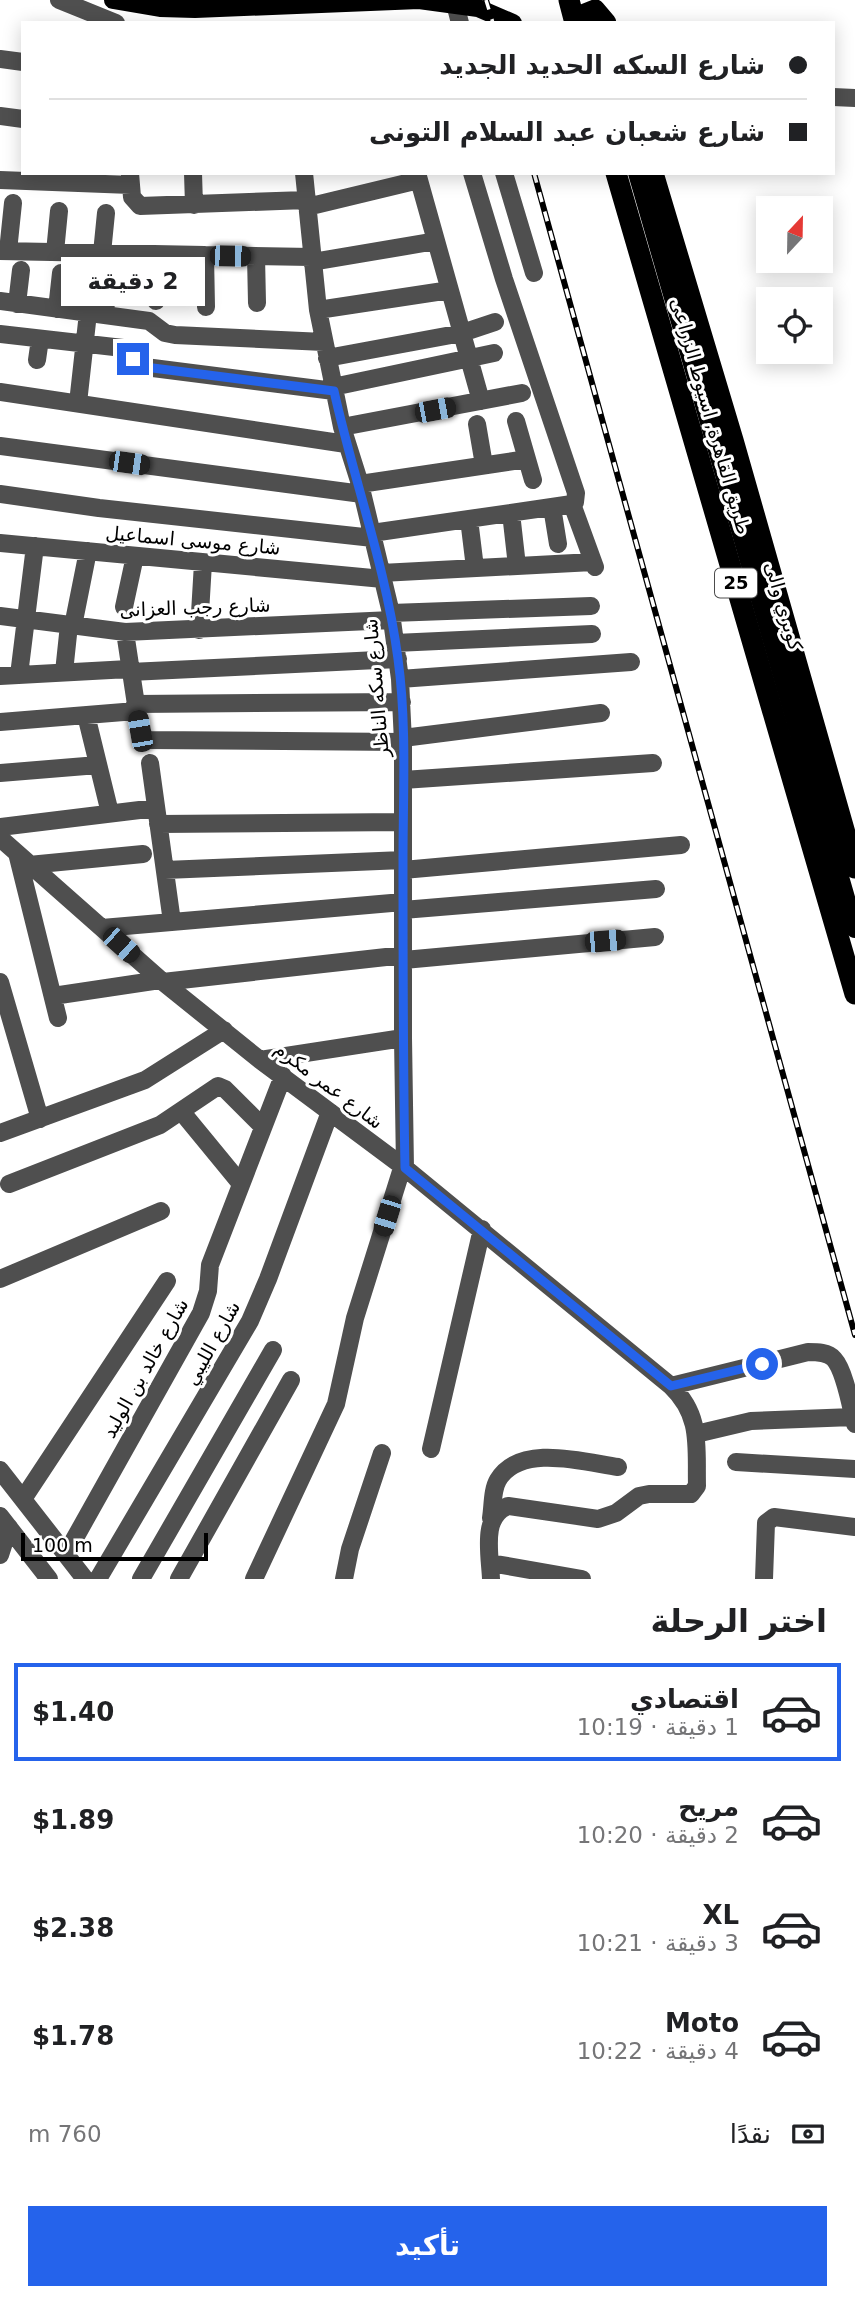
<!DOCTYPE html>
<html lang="ar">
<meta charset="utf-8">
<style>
:root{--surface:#fff;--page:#f2f2f2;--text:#202124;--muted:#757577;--line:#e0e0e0;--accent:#2563eb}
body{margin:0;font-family:"DejaVu Sans",Cairo,sans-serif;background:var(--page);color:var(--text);direction:rtl;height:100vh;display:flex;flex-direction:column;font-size:26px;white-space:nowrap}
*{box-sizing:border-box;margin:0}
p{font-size:23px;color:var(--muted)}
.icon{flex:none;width:38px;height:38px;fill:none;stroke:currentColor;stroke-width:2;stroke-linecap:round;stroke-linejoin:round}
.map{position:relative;height:1579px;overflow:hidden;direction:ltr}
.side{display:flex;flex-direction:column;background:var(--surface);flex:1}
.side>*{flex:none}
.hud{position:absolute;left:21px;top:21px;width:814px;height:154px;border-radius:0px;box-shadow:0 4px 18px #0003;direction:rtl;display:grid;align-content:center;height:154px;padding:0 28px;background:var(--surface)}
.needle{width:46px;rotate:22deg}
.tools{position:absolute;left:756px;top:196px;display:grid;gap:14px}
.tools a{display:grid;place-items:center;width:77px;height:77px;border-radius:0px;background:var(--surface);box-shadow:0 4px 18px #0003;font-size:35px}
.scale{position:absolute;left:21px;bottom:18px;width:187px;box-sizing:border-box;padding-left:7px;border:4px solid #000;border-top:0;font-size:19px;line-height:24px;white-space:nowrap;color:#000;-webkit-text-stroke:5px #fff;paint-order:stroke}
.end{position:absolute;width:32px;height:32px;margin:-16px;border:9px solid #2563eb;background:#fff;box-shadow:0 0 0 4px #fff}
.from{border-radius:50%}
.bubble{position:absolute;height:49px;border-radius:0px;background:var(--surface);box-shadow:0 4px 18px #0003;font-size:23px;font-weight:600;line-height:49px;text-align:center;direction:rtl}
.car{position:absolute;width:21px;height:42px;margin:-21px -10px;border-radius:9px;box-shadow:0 0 5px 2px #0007;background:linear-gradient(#222 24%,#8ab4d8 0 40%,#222 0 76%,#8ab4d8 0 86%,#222 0)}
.hud b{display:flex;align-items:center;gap:24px;height:66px;font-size:26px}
.hud b+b{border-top:2px solid var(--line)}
.hud i{width:18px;height:18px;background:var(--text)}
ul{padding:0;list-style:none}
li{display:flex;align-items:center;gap:21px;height:98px;margin:0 14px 10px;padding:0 14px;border:4px solid transparent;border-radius:0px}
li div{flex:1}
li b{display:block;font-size:26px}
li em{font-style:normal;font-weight:600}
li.selected{border-color:var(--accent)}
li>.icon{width:63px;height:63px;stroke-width:1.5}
h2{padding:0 28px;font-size:32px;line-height:84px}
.pay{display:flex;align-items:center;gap:18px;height:77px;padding:0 28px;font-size:26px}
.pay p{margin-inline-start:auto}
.cta{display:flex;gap:14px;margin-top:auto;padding:14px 28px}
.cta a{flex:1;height:80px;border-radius:0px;background:var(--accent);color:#fff;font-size:28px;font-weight:600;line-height:80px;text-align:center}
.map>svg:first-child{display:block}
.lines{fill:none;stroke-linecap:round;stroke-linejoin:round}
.minor{stroke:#4f4f4f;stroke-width:18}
.major{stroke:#000;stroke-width:18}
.highway{stroke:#000;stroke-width:21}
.rail-casing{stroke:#000;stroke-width:6}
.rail{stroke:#fff;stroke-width:3.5;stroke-dasharray:10;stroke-linecap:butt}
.route{stroke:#2563eb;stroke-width:9}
.labels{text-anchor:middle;stroke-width:6;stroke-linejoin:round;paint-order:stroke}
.shield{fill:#fff;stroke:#4c4c4c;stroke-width:2}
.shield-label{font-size:18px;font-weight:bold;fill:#000}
.street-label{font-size:19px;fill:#000;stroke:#fff}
</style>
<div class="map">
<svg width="855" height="1579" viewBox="0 0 855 1579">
<rect width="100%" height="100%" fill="#fff"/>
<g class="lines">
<path class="minor" d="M 59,0 L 116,23
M 454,0 L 460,23
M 0,59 L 23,62
M 833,97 L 855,98
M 0,116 L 23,119
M 130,173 L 132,197 L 140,206 L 306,200
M 193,173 L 194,205
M 304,173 L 318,310 L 342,427 L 360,484 L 391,613 L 400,679 L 403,742 L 403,1038 L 405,1168
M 417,173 L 481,401
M 472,173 L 504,279 L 576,493 L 575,502 L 572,504
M 504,173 L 534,273
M 0,180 L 131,185
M 307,207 L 419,180
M 0,251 L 311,257
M 8,251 L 13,203
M 55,252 L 59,211
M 102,253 L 106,213
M 155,254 L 156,301
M 205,255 L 206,307
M 256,256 L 257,303
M 312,262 L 436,241
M 0,301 L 149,321 L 165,333 L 175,335 L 324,342
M 17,304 L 21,270
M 57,309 L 61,273
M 318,310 L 450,290
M 105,315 L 108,273
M 0,334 L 123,348 L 131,354 L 134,363 L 137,366 L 334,391
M 327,358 L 462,333 L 495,322
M 37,360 L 40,339
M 333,387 L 494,353
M 0,392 L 346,444
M 78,403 L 88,313
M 516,421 L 533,480
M 477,424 L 484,465
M 342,427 L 522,393
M 0,446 L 362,494
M 360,484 L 527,459
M 0,494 L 99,508 L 373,538
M 572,504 L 595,567
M 552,507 L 558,544
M 511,513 L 517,566
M 469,519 L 475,568
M 372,533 L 572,504
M 0,543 L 383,579
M 381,573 L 593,562
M 124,607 L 135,556
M 391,613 L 591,606
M 0,616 L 125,632 L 392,620
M 73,626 L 88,551
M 199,630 L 203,563
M 125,632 L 140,731 L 147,740 L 403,742
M 395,643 L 592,634
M 64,672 L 69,625
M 130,672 L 398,659
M 19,675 L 35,546
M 0,676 L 129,669
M 400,679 L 631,662
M 135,704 L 402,702
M 86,715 L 110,813
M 0,722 L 136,711
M 403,738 L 601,713
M 150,763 L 172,922
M 0,773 L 98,765
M 403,780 L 653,763
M 158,824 L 403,822
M 0,827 L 156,808
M 0,838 L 163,982 L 260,1060 L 405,1168 L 671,1386 C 702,1416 696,1446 697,1486 L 691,1494 L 649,1494 L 639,1496 L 616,1513 L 598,1519 L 508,1506 C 481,1516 490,1554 491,1579
M 17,853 L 58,1018
M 29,865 L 143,854
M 165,870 L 403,860
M 403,870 L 681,845
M 403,910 L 656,889
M 102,928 L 403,902
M 404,960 L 655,937
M 0,982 L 40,1119
M 163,982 L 404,955
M 53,996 L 160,980
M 260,1060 L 403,1038
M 181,1111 L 241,1184
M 0,1133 L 145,1080 L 224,1030
M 9,1184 L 160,1125 L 218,1086 L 225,1089 L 262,1126
M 0,1279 L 161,1211
M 671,1386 L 808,1352 C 817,1352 828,1352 834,1359 C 845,1371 851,1408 855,1424
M 696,1434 L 751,1421 L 853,1417
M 431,1449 L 482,1229
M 736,1462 L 855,1469
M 0,1470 L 85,1579
M 23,1499 L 167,1281
M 0,1516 L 49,1579
M 491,1518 C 493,1506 492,1490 498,1480 C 520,1443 584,1462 618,1467
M 66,1554 L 201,1313 L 208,1291 L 210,1265 L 283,1076
M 0,1555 L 9,1527
M 490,1563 L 582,1579
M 98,1579 L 250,1321 L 268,1279 L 330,1112
M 141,1579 L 273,1350
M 179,1579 L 291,1380
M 254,1579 L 336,1404 L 355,1318 L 403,1165
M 344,1579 L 350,1549 L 382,1453
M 764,1579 L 766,1523 L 774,1517 L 855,1527"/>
<path class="major" d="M 113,0 L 160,8 L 195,9 L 419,0 L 478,8 L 513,23
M 637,173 L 855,929"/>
<path class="highway" d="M 569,0 L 575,23
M 581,23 L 585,14 L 595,10 L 606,23
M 616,173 L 855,994
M 653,173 L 733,440 L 855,868"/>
<defs>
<path id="rail" d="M 486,0 L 493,23
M 534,173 L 855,1335"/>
</defs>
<use href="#rail" class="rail-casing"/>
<use href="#rail" class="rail"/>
</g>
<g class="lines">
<path class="route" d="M 133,359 L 137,366 L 334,391 C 354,481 386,567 398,659 C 407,725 403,793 403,860 C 403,963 403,1065 405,1168 L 671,1386 L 762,1364"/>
</g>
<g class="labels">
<rect class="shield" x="715" y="568.5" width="42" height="29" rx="5"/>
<g class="shield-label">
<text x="736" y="589">25</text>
</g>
<g class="street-label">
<text transform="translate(711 416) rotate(74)" y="7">طريق القاهرة, اسيوط الزراعى</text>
<text transform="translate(193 540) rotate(5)" y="7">شارع موسى اسماعيل</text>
<text transform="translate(784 606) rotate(74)" y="7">كوبري والى</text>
<text transform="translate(195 607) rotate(-2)" y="7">شارع رجب العزانى</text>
<text transform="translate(376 688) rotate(-95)" y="7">شارع سكه الناظر</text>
<text transform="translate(329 1085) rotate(37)" y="7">شارع عمر مكرم</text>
<text transform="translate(212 1343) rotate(-61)" y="7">شارع الليبي</text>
<text transform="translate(145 1368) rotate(-61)" y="7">شارع خالد بن الوليد</text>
</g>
</g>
</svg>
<div class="tools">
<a><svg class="needle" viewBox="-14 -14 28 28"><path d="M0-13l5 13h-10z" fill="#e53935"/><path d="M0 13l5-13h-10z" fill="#757577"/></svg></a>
<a><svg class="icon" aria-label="locate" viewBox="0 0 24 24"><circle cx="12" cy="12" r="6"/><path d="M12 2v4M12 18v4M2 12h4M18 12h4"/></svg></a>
</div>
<div class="scale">100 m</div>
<i class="end from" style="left:762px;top:1364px"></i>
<i class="end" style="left:133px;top:359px"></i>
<div class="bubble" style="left:61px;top:257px;width:144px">2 دقيقة</div>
<i class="car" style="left:230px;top:256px;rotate:91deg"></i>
<i class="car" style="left:435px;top:410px;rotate:79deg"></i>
<i class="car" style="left:129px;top:463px;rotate:98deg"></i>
<i class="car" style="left:140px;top:731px;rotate:350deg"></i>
<i class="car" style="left:605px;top:941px;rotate:85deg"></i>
<i class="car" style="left:121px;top:945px;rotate:132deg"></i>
<i class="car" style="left:387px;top:1216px;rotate:197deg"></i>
<div class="hud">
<b><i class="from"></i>شارع السكه الحديد الجديد</b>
<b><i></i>شارع شعبان عبد السلام التونى</b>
</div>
</div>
<section class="side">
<h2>اختر الرحلة</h2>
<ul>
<li class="selected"><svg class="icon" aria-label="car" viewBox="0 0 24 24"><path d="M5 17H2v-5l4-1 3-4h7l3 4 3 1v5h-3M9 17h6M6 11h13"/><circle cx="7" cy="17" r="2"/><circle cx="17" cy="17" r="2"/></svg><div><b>اقتصادي</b><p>1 دقيقة · 10:19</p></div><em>$1.40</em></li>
<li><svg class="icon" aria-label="car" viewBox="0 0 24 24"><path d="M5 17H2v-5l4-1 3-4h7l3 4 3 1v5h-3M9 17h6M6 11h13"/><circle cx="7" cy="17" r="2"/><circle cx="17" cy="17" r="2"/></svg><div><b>مريح</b><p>2 دقيقة · 10:20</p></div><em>$1.89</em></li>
<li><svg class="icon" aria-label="car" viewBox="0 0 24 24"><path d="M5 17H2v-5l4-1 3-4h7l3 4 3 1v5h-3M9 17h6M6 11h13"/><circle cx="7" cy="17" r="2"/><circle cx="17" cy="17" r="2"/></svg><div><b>XL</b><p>3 دقيقة · 10:21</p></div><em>$2.38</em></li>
<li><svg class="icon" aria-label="car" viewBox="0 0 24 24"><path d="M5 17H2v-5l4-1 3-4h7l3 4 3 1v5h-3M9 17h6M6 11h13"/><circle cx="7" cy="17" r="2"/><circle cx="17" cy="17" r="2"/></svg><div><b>Moto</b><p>4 دقيقة · 10:22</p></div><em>$1.78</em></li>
</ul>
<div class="pay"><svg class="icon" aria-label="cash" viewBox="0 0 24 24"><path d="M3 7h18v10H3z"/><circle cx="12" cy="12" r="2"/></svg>نقدًا<p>760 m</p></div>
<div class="cta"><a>تأكيد</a></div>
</section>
